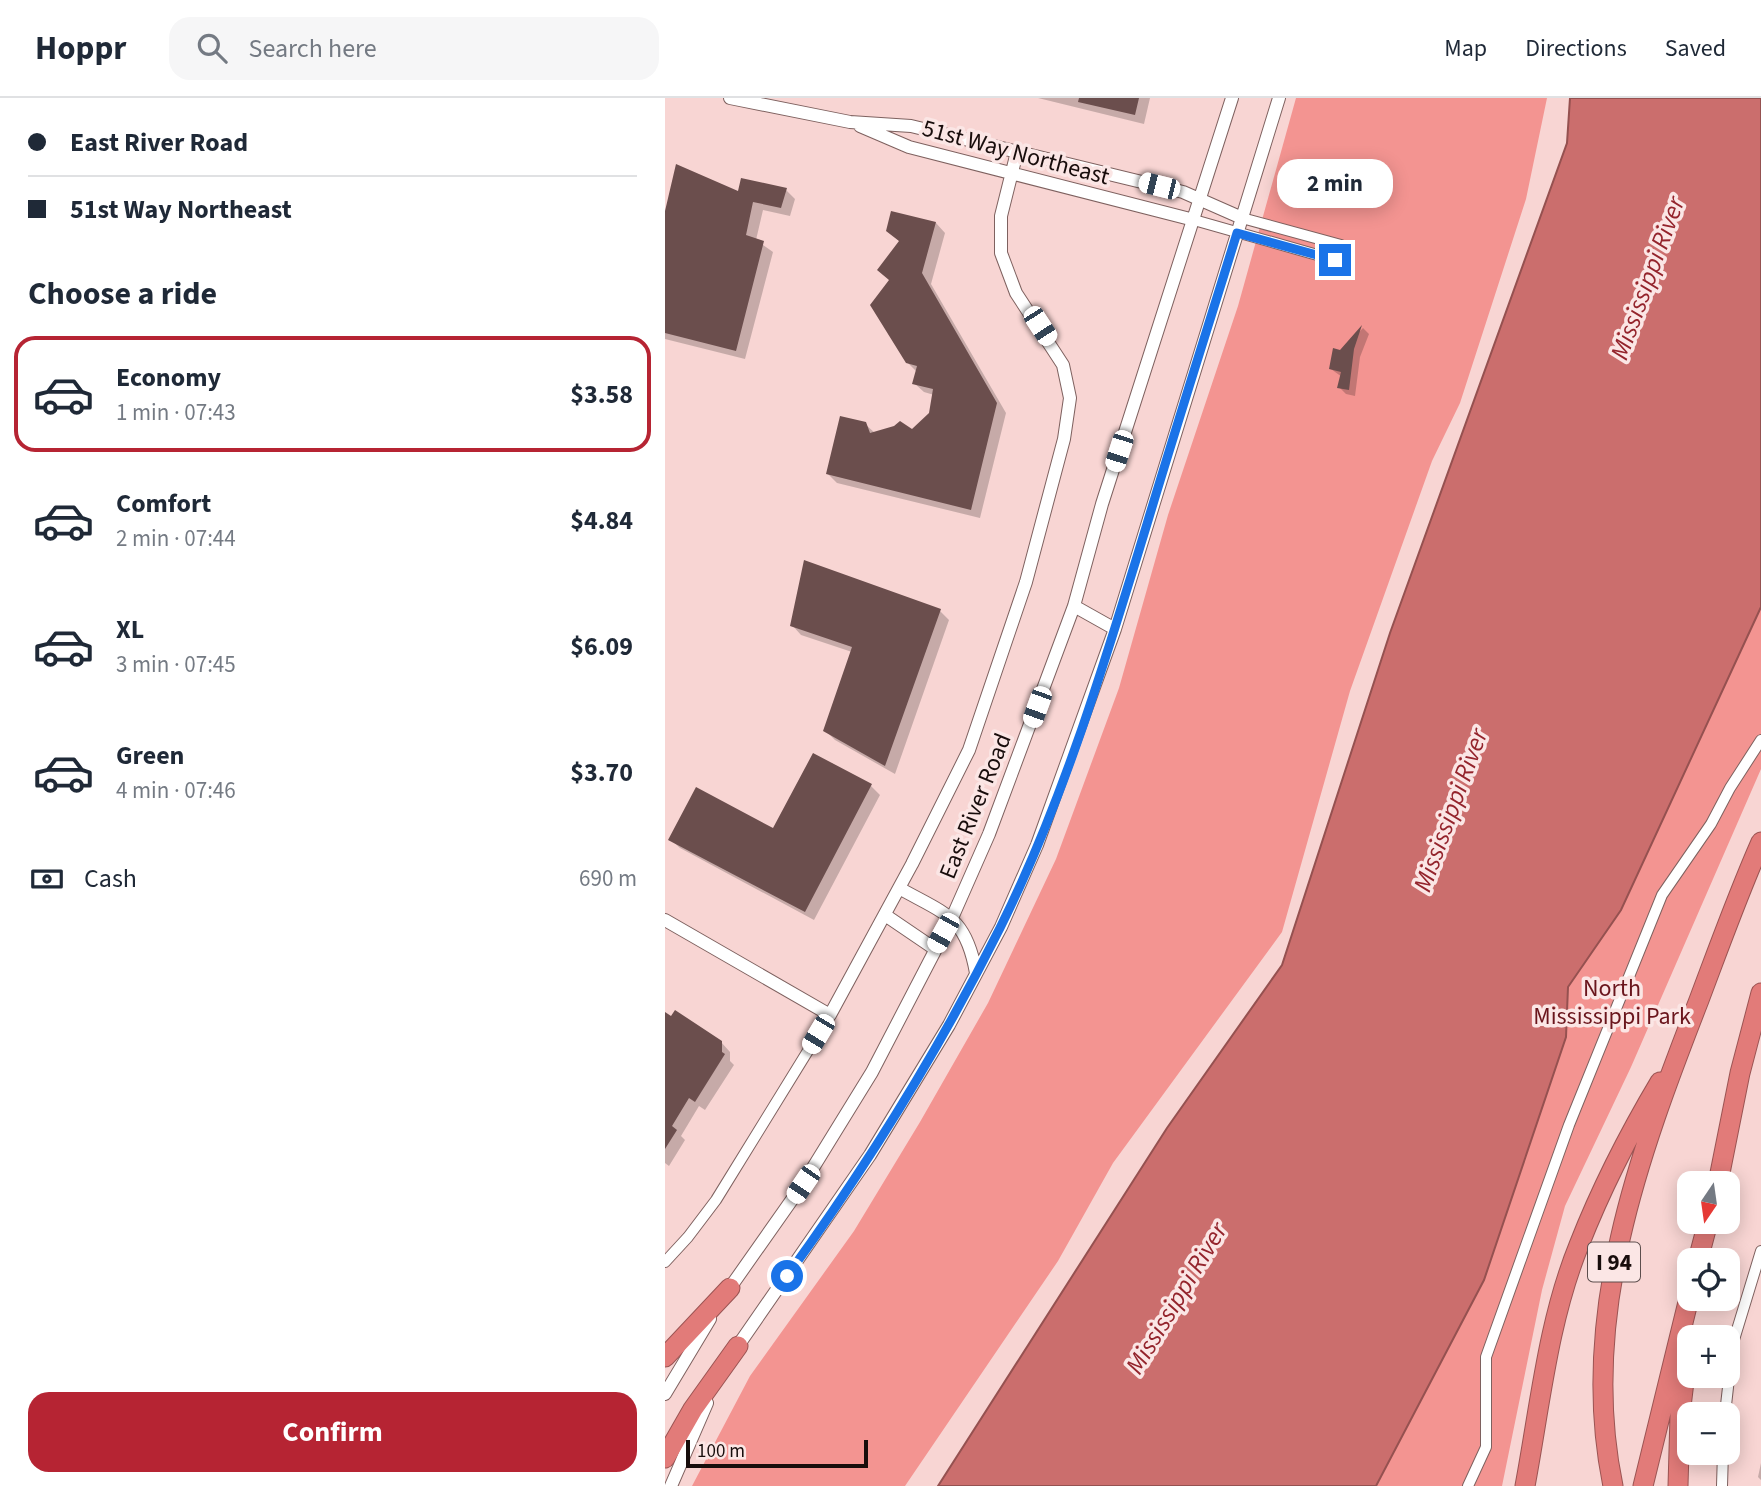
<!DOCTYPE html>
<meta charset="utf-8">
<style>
:root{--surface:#fff;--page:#f6f6f7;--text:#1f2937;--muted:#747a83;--line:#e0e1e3;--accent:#b62433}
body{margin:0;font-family:"Source Sans 3",sans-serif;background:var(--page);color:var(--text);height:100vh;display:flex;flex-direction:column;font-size:26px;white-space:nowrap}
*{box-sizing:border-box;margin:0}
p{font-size:23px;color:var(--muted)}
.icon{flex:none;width:38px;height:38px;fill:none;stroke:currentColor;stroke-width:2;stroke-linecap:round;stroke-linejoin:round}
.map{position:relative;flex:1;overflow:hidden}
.panel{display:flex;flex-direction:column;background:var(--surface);width:665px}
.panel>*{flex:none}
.guide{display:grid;align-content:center;height:154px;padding:0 28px;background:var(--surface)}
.needle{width:46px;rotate:193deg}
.tools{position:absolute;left:1012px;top:1073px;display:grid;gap:14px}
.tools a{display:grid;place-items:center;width:63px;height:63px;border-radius:14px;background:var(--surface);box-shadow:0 4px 18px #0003;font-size:35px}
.scale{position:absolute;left:21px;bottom:18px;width:182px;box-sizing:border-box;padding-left:7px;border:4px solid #180d0c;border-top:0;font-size:19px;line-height:24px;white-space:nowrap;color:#180d0c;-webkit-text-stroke:5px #fbe6e5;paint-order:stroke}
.end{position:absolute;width:32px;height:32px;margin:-16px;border:9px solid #1a73e8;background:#fff;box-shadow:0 0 0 4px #fff}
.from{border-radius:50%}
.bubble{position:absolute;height:49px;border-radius:21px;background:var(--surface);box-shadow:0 4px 18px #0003;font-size:23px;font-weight:700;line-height:49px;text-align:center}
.car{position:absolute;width:21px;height:42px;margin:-21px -10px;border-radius:9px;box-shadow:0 0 5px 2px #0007;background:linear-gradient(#fff 24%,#345 0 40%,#fff 0 76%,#345 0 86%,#fff 0)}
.guide b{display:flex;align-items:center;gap:24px;height:66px;font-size:26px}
.guide b+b{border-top:2px solid var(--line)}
.guide i{width:18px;height:18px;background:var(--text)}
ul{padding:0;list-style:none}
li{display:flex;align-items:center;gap:21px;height:116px;margin:0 14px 10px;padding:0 14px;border:4px solid transparent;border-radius:21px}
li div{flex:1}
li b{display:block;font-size:26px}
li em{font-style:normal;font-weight:700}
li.on{border-color:var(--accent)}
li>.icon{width:63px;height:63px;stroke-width:1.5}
h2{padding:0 28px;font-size:32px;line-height:84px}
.pay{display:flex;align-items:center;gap:18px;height:77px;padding:0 28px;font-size:26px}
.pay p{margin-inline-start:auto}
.action{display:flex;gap:14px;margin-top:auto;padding:14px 28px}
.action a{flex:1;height:80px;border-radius:21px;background:var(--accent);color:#fff;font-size:28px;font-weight:700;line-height:80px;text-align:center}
header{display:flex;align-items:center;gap:42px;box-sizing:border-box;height:98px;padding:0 35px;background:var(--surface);border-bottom:2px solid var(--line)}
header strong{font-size:33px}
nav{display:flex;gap:38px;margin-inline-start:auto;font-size:24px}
.search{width:490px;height:63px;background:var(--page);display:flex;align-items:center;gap:18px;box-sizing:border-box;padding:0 24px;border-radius:21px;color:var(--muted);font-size:26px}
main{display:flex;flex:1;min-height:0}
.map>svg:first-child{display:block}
.green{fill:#f39491}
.water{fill:#cb6e6d;stroke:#955150;stroke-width:2}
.shadow{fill:#0003}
.building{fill:#6b4e4d}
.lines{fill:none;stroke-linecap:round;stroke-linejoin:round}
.minor-casing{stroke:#7e615f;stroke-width:12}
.tertiary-casing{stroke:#7e615f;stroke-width:14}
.motorway-casing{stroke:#9b5453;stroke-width:21}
.minor{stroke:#fff;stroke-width:10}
.tertiary{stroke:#fff;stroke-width:12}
.motorway{stroke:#e27b79;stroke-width:19}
.route{stroke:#1a73e8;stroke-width:9}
.labels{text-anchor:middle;stroke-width:7;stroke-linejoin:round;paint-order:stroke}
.shield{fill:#fbe6e5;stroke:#5c4e4d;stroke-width:2}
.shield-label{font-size:23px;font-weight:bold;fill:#180d0c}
.street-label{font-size:24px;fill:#180d0c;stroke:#fbe6e5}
.park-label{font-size:24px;fill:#6a151c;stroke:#fbe6e5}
.water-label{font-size:26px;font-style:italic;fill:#94242c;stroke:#fbe6e5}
</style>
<header>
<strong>Hoppr</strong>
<div class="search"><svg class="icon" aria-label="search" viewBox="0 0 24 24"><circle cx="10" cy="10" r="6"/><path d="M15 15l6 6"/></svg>Search here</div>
<nav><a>Map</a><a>Directions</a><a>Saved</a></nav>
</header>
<main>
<section class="panel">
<div class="guide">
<b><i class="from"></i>East River Road</b>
<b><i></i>51st Way Northeast</b>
</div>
<h2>Choose a ride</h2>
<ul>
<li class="on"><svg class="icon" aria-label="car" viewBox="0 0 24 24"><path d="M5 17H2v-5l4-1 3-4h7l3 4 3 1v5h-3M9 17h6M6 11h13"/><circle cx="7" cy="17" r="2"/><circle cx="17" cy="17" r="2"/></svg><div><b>Economy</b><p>1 min · 07:43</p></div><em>$3.58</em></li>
<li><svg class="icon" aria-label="car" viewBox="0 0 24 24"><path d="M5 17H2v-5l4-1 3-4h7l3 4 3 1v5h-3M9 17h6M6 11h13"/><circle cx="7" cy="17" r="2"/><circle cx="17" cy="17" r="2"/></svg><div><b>Comfort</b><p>2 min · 07:44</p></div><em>$4.84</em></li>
<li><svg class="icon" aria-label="car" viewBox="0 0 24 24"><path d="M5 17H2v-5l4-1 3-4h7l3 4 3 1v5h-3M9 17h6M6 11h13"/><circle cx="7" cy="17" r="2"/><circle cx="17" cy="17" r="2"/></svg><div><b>XL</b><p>3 min · 07:45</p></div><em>$6.09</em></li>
<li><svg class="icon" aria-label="car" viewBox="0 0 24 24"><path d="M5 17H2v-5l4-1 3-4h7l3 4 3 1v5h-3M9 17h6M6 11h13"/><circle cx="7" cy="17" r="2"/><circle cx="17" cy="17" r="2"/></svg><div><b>Green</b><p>4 min · 07:46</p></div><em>$3.70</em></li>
</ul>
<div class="pay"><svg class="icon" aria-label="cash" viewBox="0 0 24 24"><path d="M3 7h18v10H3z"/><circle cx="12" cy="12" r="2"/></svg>Cash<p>690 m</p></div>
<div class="action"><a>Confirm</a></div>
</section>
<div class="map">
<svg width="1096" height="1388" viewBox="0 0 1096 1388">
<rect width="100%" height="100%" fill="#f8d5d3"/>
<path class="green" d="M 631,0 L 882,0 L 861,101 L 795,305 L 767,363 L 685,593 L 617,834 L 448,1065 L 393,1163 L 240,1388 L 27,1388 L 85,1278 L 189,1133 L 255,1024 L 323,905 L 391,761 L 454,590 L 503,417 L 573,208 Z
M 1096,509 L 1096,671 L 966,969 L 900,1108 L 877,1192 L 837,1388 L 711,1388 L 819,1182 L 901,939 L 903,889 L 956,812 Z"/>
<path class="water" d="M 905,0 L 1096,0 L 1096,509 L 956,812 L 903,889 L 901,939 L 819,1182 L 711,1388 L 273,1388 L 502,1030 L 617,867 L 725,535 L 902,45 Z"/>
<path class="shadow" d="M 373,0 L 485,0 L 479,26 Z
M 121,92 L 130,101 L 125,118 L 98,112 L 91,142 L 108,154 L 80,261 L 0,241 L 0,120 L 74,95 Z
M 271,125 L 280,135 L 266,186 L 341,315 L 315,420 L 172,385 L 163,376 L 200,326 L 210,335 L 230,330 L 247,333 L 265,315 L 269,297 L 259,294 L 249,285 L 252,274 L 242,264 L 226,183 L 235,144 L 223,132 Z
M 698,230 L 704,236 L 695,259 L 690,298 L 681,296 L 674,289 L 677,279 L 666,271 L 676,253 Z
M 275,513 L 284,522 L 230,676 L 170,642 L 160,632 L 187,554 L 136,537 L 127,527 Z
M 206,688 L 215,697 L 149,822 L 15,750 L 5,741 L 108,732 Z
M 0,916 L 56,944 L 65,954 L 65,963 L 69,967 L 40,1012 L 34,1008 L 16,1038 L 20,1042 L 4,1068 L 0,1065 Z
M 1096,1365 L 1096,1382 L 1093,1379 Z"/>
<path class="building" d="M 414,0 L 474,0 L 470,17 L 413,4 Z
M 11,66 L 73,93 L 76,80 L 122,90 L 116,110 L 88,104 L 81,137 L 99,143 L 71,253 L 0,235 L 0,113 Z
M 226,113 L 271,124 L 257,175 L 332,305 L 306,412 L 161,376 L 175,318 L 201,324 L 205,335 L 229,328 L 235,323 L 247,331 L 264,315 L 268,291 L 247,286 L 252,268 L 241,265 L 205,207 L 224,182 L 212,172 L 234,143 L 221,133 Z
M 697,227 L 689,251 L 684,292 L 672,290 L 676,274 L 664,271 L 668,250 L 675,252 Z
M 139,462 L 276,511 L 220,668 L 158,633 L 187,549 L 125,528 Z
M 148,655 L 207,686 L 140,814 L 3,742 L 31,689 L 108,730 Z
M 10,912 L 57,943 L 57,954 L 60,956 L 30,1004 L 24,1000 L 7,1028 L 12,1032 L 0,1051 L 0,914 L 6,918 Z"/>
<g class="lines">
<defs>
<path id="minor" d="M 577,120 L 676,147
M 529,122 L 670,162
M 0,1164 L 23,1139 L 51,1102 L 165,917
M 1060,1316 L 1068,1245 L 1096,1153
M 803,1388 L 821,1349 L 821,1259 L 904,1027 L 997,797 L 1046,726 L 1065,690 L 1096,642
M 1057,1388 L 1058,1354"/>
<path id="tertiary" d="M 65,0 L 185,24 L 246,28 L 518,94 L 577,120
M 195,28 L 244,49 L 529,122
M 409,508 L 450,531
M 234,790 C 280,816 301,818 311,875
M 220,817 L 270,851
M 0,822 L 165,917 L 247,766 L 304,652 L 361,484 L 399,341 L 405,300 L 398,267 L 351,195 L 336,155 L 336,118 L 352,54
M 62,1194 L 138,1086 L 207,974 L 287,820 L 324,736 L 409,508 L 437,406 L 567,0
M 70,1252 L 205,1057 L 284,927 L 336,829 L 372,747 L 450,531 L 614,0
M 0,1296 L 45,1221
M 6,1388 L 42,1305"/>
<path id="motorway" d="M 1053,1085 L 1075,975 L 1096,895
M 1033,1162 L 1043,1124
M 0,1259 L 65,1190
M 0,1360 L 28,1311 L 73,1248
M 860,1388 C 875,1308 883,1223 914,1147 C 936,1091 964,1036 995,984
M 948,1388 C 913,1220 974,1056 1034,902 C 1054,849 1073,796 1096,744
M 978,1388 L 1024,1200
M 1013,1388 L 1015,1317 L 1023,1250"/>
</defs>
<use href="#minor" class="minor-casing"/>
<use href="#tertiary" class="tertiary-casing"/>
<use href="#motorway" class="motorway-casing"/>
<use href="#minor" class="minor"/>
<use href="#tertiary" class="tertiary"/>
<use href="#motorway" class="motorway"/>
</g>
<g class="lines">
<path class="route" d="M 122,1178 C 202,1068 274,952 335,830 C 399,702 440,563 482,426 C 511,329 542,232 572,135 L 670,162"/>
</g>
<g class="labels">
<rect class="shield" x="923" y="1144.5" width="52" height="39" rx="5"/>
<g class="shield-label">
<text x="949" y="1172">I 94</text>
</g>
<g class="street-label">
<text transform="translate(351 54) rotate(15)" y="8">51st Way Northeast</text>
<text transform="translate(310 708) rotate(-68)" y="8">East River Road</text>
</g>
<g class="park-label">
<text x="947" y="898">North<tspan x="947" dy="28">Mississippi Park</tspan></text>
</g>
<g class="water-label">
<text transform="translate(982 180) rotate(-70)" y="9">Mississippi River</text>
<text transform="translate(785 712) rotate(-70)" y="9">Mississippi River</text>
<text transform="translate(511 1200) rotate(-59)" y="9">Mississippi River</text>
</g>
</g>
</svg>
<div class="tools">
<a><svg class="needle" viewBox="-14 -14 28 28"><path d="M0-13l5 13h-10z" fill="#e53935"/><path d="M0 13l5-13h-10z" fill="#747a83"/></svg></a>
<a><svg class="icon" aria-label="locate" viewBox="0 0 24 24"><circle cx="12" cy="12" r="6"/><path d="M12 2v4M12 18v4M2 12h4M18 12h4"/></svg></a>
<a>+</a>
<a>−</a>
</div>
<div class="scale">100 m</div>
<i class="end from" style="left:122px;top:1178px"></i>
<i class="end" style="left:670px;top:162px"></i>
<div class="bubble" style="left:612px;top:61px;width:116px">2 min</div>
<i class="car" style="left:494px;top:88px;rotate:284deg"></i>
<i class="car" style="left:375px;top:228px;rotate:147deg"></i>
<i class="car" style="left:454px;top:353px;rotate:198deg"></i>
<i class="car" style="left:372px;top:609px;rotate:200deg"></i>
<i class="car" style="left:278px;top:835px;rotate:209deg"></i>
<i class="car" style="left:153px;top:936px;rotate:211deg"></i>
<i class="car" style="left:138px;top:1086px;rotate:214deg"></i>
</div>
</main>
